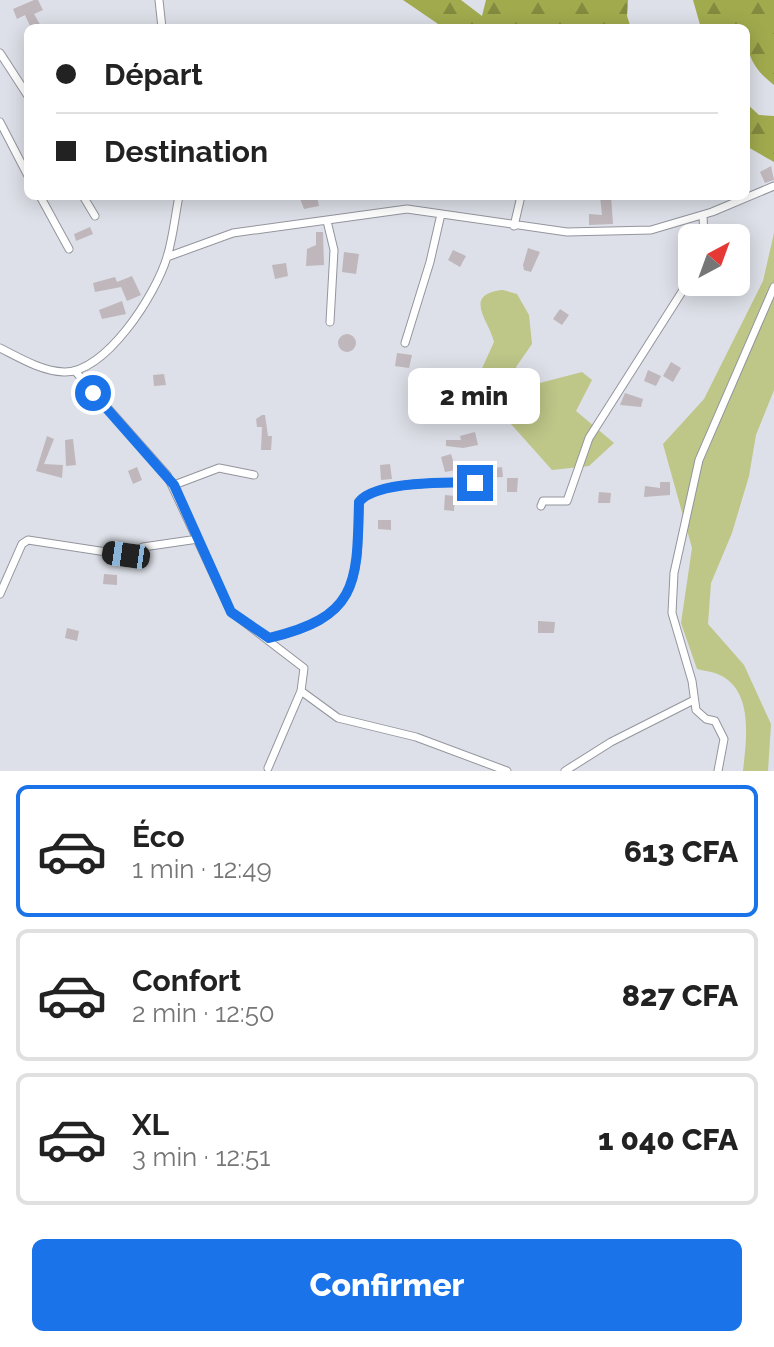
<!DOCTYPE html>
<html lang="fr">
<meta charset="utf-8">
<style>
:root{--surface:#fff;--page:#f2f2f2;--text:#222;--muted:#767676;--line:#e0e0e0;--accent:#1a73e8}
body{margin:0;font-family:Raleway,sans-serif;background:var(--page);color:var(--text);height:100vh;display:flex;flex-direction:column;font-size:30px;white-space:nowrap}
*{box-sizing:border-box;margin:0}
p{font-size:26px;color:var(--muted)}
.icon{flex:none;width:44px;height:44px;fill:none;stroke:currentColor;stroke-width:2;stroke-linecap:round;stroke-linejoin:round}
.map{position:relative;height:771px;overflow:hidden}
.details{display:flex;flex-direction:column;background:var(--surface);flex:1}
.details>*{flex:none}
.top-card{position:absolute;left:24px;top:24px;width:726px;height:176px;border-radius:12px;box-shadow:0 4px 20px #0003;display:grid;align-content:center;height:176px;padding:0 32px;background:var(--surface)}
.needle{width:52px;rotate:41deg}
.fabs{position:absolute;left:678px;top:224px;display:grid;gap:16px}
.fabs a{display:grid;place-items:center;width:72px;height:72px;border-radius:12px;background:var(--surface);box-shadow:0 4px 20px #0003;font-size:40px}
.end{position:absolute;width:36px;height:36px;margin:-18px;border:10px solid #1a73e8;background:#fff;box-shadow:0 0 0 4px #fff}
.from{border-radius:50%}
.bubble{position:absolute;height:56px;border-radius:12px;background:var(--surface);box-shadow:0 4px 20px #0003;font-size:26px;font-weight:800;line-height:56px;text-align:center}
.car{position:absolute;width:24px;height:48px;margin:-24px -12px;border-radius:10px;box-shadow:0 0 6px 2px #0007;background:linear-gradient(#222 24%,#8ab4d8 0 40%,#222 0 76%,#8ab4d8 0 86%,#222 0)}
.top-card b{display:flex;align-items:center;gap:28px;height:76px;font-size:30px}
.top-card b+b{border-top:2px solid var(--line)}
.top-card i{width:20px;height:20px;background:var(--text)}
ul{padding:14px 0 0;list-style:none}
li{display:flex;align-items:center;gap:24px;height:132px;margin:0 16px 12px;padding:0 16px;border:4px solid var(--line);border-radius:12px}
li div{flex:1}
li b{display:block;font-size:30px}
li em{font-style:normal;font-weight:800}
li.selected{border-color:var(--accent)}
li>.icon{width:72px;height:72px;stroke-width:1.5}
.cta{display:flex;gap:16px;margin-top:auto;padding:16px 32px}
.cta a{flex:1;height:92px;border-radius:12px;background:var(--accent);color:#fff;font-size:32px;font-weight:800;line-height:92px;text-align:center}
.map>svg:first-child{display:block}
.green{fill:#bec688}
.forest{fill:url(#forest-firs)}
.building{fill:#bfb7bc}
.lines{fill:none;stroke-linecap:round;stroke-linejoin:round}
.street-casing{stroke:#93959d;stroke-width:9}
.street{stroke:#fff;stroke-width:7}
.route{stroke:#1a73e8;stroke-width:10}
</style>
<div class="map">
<svg width="774" height="771" viewBox="0 0 774 771">
<defs>
<pattern id="forest-firs" width="22" height="20" patternUnits="userSpaceOnUse" patternTransform="scale(2)"><rect width="22" height="20" fill="#a1ab4d"/><path d="M5 1l3.5 6h-7zM16 11l3.5 6h-7z" fill="#838b40"/></pattern>
</defs>
<rect width="100%" height="100%" fill="#dde0e8"/>
<path class="green" d="M 774,233 L 774,390 L 756,435 L 749,476 L 732,533 L 711,583 L 708,624 L 744,665 L 771,724 L 768,771 L 743,771 C 746,741 754,694 722,676 C 715,672 705,671 697,669 L 681,623 L 692,548 L 663,444 L 704,399 L 763,281 Z
M 503,290 L 517,294 L 529,315 L 532,344 L 516,367 L 523,381 L 536,384 L 582,372 L 592,380 L 576,411 L 614,443 L 589,466 L 552,470 L 511,424 L 464,409 L 417,412 L 410,401 L 422,385 L 442,376 L 454,400 L 467,404 L 473,400 L 479,375 L 494,342 C 490,322 461,294 503,290 Z"/>
<path class="forest" d="M 403,0 L 461,0 L 482,16 L 486,0 L 628,0 L 627,16 L 631,28 L 444,28 Z
M 693,0 L 774,0 L 774,85 C 753,69 746,54 746,28 L 701,28 Z
M 746,103 L 759,115 L 774,116 L 774,162 L 746,146 Z"/>
<path class="building" d="M 34,0 L 38,0 L 43,10 L 34,14 L 42,28 L 31,28 L 25,15 L 17,19 L 13,9 Z
M 771,166 L 774,180 L 765,183 L 760,172 Z
M 299,196 L 317,196 L 319,206 L 304,209 Z
M 600,196 L 611,196 L 613,224 L 589,225 L 589,214 L 602,215 Z
M 90,227 L 93,234 L 76,241 L 74,234 Z
M 316,232 L 323,232 L 324,265 L 306,266 L 307,249 L 316,245 Z
M 528,248 L 540,252 L 531,272 L 524,270 L 523,265 Z
M 453,250 L 466,256 L 460,267 L 448,260 Z
M 344,252 L 359,254 L 356,274 L 342,272 Z
M 286,263 L 288,276 L 275,279 L 272,265 Z
M 132,276 L 141,295 L 127,301 L 121,287 L 95,292 L 93,283 L 115,277 L 117,282 Z
M 122,301 L 126,314 L 102,319 L 99,310 Z
M 560,309 L 569,315 L 562,325 L 553,319 Z
M338 343a9 9 0 1 1 18 0a9 9 0 1 1-18 0Z
M 397,353 L 412,355 L 409,368 L 395,366 Z
M 671,362 L 681,368 L 673,382 L 663,376 Z
M 648,370 L 661,376 L 656,386 L 644,381 Z
M 164,374 L 166,385 L 154,386 L 153,375 Z
M 625,393 L 643,399 L 641,407 L 620,405 Z
M 262,415 L 265,415 L 268,436 L 272,436 L 271,450 L 261,450 L 262,427 L 257,427 L 256,419 Z
M 475,432 L 478,445 L 463,448 L 446,446 L 446,440 L 461,440 L 460,436 Z
M 47,436 L 54,439 L 44,464 L 63,465 L 62,478 L 36,471 Z
M 73,439 L 76,465 L 66,466 L 65,440 Z
M 451,454 L 456,470 L 445,472 L 441,457 Z
M 390,464 L 392,479 L 381,480 L 380,465 Z
M 137,467 L 142,480 L 133,484 L 128,471 Z
M 502,467 L 503,477 L 485,478 L 485,496 L 475,497 L 475,490 L 481,482 L 471,476 L 470,471 Z
M 507,478 L 518,478 L 517,492 L 507,492 Z
M 660,482 L 670,482 L 670,495 L 644,497 L 645,486 L 660,488 Z
M 599,492 L 611,493 L 610,503 L 598,503 Z
M 445,495 L 455,496 L 454,511 L 444,510 Z
M 378,520 L 391,520 L 391,530 L 378,529 Z
M 104,574 L 117,575 L 117,585 L 103,584 Z
M 538,621 L 555,622 L 554,633 L 538,633 Z
M 67,628 L 79,631 L 77,641 L 65,638 Z"/>
<g class="lines">
<defs>
<path id="street" d="M 159,0 L 162,28
M 0,53 L 28,96
M 0,122 L 28,176
M 40,196 L 69,249
M 83,196 L 95,216
M 703,215 L 704,238
M 327,221 L 334,250 L 330,322
M 514,226 L 521,196
M 167,257 L 233,233 L 407,209 L 567,232 L 651,230 L 712,212 L 774,186
M 405,343 L 430,262 L 441,214
M 0,348 C 20,358 41,371 64,372 C 106,373 156,294 167,257 C 173,238 175,216 179,196
M 75,371 L 167,475 L 231,612 L 304,668 L 301,691 L 268,768
M 174,485 L 219,468 L 254,475
M 541,506 L 543,501 L 567,501 L 589,438 L 692,276
M 0,594 L 22,544 L 28,540 L 126,555 L 143,547 L 198,539
M 269,638 C 358,618 358,583 359,502 C 374,481 450,482 475,483
M 301,691 L 338,718 L 416,737 L 507,771
M 565,771 L 611,742 L 694,700
M 718,771 L 724,739 L 715,721 L 706,719 L 696,710 L 692,681 L 672,613 L 674,573 L 699,460 L 774,287"/>
</defs>
<use href="#street" class="street-casing"/>
<use href="#street" class="street"/>
</g>
<g class="lines">
<path class="route" d="M 93,393 L 174,485 L 231,612 L 269,638 C 359,617 357,583 359,502 C 375,481 450,482 475,483"/>
</g>
</svg>
<div class="fabs">
<a><svg class="needle" viewBox="-14 -14 28 28"><path d="M0-13l5 13h-10z" fill="#e53935"/><path d="M0 13l5-13h-10z" fill="#767676"/></svg></a>
</div>
<i class="end from" style="left:93px;top:393px"></i>
<i class="end" style="left:475px;top:483px"></i>
<div class="bubble" style="left:408px;top:368px;width:132px">2 min</div>
<i class="car" style="left:126px;top:555px;rotate:278deg"></i>
<div class="top-card">
<b><i class="from"></i>Départ</b>
<b><i></i>Destination</b>
</div>
</div>
<section class="details">
<ul>
<li class="selected"><svg class="icon" aria-label="car" viewBox="0 0 24 24"><path d="M5 17H2v-5l4-1 3-4h7l3 4 3 1v5h-3M9 17h6M6 11h13"/><circle cx="7" cy="17" r="2"/><circle cx="17" cy="17" r="2"/></svg><div><b>Éco</b><p>1 min · 12:49</p></div><em>613 CFA</em></li>
<li><svg class="icon" aria-label="car" viewBox="0 0 24 24"><path d="M5 17H2v-5l4-1 3-4h7l3 4 3 1v5h-3M9 17h6M6 11h13"/><circle cx="7" cy="17" r="2"/><circle cx="17" cy="17" r="2"/></svg><div><b>Confort</b><p>2 min · 12:50</p></div><em>827 CFA</em></li>
<li><svg class="icon" aria-label="car" viewBox="0 0 24 24"><path d="M5 17H2v-5l4-1 3-4h7l3 4 3 1v5h-3M9 17h6M6 11h13"/><circle cx="7" cy="17" r="2"/><circle cx="17" cy="17" r="2"/></svg><div><b>XL</b><p>3 min · 12:51</p></div><em>1 040 CFA</em></li>
</ul>
<div class="cta"><a>Confirmer</a></div>
</section>
